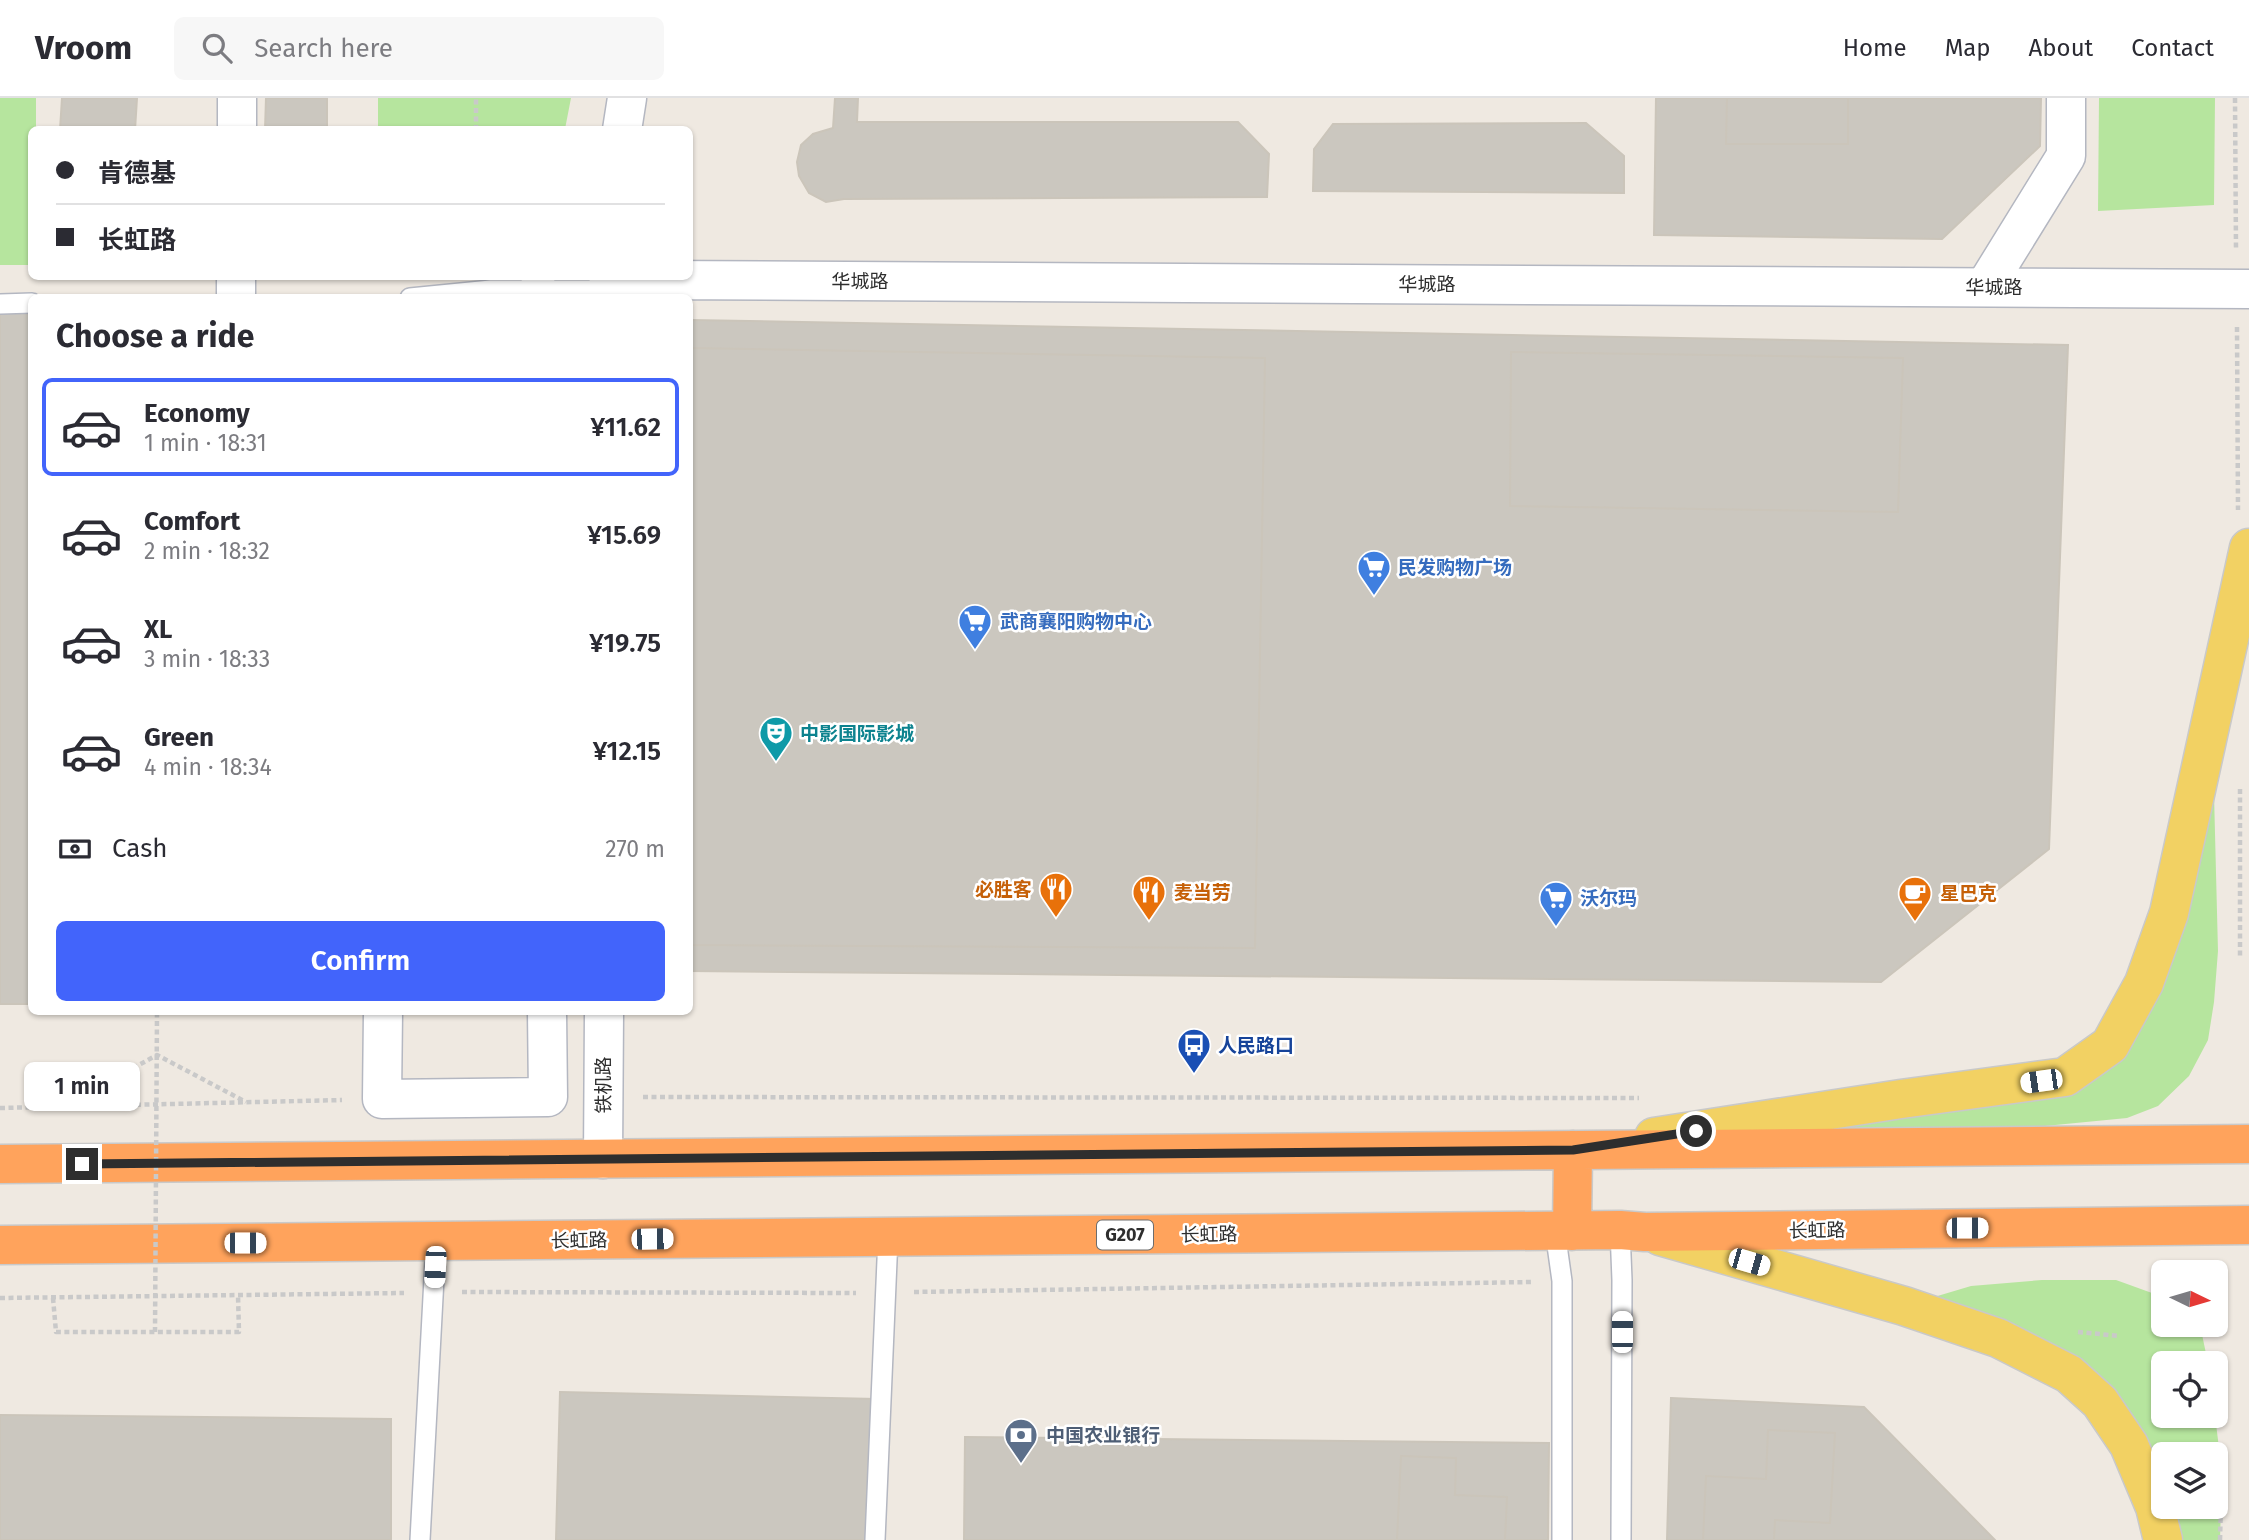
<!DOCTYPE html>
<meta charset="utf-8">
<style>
:root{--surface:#fff;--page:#f7f7f7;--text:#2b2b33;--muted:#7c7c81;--line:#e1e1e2;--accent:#4264fb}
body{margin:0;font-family:"Fira Sans","Noto Sans SC",sans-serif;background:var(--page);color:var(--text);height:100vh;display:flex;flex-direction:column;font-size:26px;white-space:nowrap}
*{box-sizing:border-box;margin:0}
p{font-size:23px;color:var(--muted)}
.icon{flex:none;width:38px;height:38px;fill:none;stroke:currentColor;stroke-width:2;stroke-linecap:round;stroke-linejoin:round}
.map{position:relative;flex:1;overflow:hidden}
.panel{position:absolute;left:28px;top:196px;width:665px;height:721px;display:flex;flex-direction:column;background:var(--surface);border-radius:10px;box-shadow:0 2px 5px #0004}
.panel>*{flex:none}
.top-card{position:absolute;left:28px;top:28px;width:665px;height:154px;border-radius:10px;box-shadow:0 2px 5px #0004;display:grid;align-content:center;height:154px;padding:0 28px;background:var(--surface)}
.needle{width:46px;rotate:95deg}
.controls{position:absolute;left:2151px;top:1162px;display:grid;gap:14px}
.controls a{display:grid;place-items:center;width:77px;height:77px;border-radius:10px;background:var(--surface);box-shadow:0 2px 5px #0004;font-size:35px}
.end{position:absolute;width:32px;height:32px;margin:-16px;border:9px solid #2e2e2e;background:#fff;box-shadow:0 0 0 4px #fff}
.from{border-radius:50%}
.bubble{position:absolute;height:49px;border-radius:10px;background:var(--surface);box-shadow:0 2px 5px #0004;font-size:23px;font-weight:600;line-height:49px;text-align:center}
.car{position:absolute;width:21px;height:42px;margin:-21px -10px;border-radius:9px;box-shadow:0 0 5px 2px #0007;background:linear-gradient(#fff 24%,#345 0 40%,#fff 0 76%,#345 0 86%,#fff 0)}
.top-card b{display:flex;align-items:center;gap:24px;height:66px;font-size:26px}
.top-card b+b{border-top:2px solid var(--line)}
.top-card i{width:18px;height:18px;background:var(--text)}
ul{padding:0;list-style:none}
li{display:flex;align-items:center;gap:21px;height:98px;margin:0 14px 10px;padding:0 14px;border:4px solid transparent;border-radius:10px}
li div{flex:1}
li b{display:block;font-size:26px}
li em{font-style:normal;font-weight:600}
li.current{border-color:var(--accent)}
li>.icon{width:63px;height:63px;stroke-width:1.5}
h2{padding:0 28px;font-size:32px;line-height:84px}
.pay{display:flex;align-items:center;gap:18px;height:77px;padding:0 28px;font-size:26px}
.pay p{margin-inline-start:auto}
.action{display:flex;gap:14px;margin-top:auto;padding:14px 28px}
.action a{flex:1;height:80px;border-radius:10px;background:var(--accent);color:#fff;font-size:28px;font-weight:600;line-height:80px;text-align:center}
header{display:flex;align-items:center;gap:42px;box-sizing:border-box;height:98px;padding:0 35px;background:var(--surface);border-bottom:2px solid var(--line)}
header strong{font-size:33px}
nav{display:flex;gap:38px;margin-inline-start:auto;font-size:24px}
.search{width:490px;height:63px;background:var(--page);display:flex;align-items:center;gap:18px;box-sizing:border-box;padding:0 24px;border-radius:10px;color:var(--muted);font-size:26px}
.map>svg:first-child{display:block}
.green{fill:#b6e59e;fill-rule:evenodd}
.building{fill:#cbc7bf;stroke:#cbc5ba;stroke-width:2}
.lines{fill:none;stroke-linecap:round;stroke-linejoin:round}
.lane-casing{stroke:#b4b7c1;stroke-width:22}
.street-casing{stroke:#b4b7c1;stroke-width:41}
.primary-casing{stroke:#c9c9c9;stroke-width:41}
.highway-casing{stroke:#c9c9c9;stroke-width:41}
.path{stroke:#c9c9c9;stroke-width:4.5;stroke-dasharray:5 3.5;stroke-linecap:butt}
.lane{stroke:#fff;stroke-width:19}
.street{stroke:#fff;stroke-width:38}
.primary{stroke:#f2d163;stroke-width:38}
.highway{stroke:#ffa35c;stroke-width:38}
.path-bridge{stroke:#c9c9c9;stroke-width:4.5;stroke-dasharray:5 3.5;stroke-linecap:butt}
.route{stroke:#2e2e2e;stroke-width:9}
.labels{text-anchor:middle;stroke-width:5;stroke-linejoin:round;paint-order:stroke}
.shield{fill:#fff;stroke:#6d6d6d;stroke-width:2}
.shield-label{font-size:18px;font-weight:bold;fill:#2e2e2e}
.street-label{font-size:19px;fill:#2e2e2e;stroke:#fff}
.shop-label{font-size:19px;font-weight:bold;fill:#366cbe;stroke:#fff;text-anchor:start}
.culture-label{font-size:19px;font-weight:bold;fill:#0d838f;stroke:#fff;text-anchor:start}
.food-label{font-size:19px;font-weight:bold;fill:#c56008;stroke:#fff;text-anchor:start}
.transit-label{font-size:19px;font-weight:bold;fill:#164399;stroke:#fff;text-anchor:start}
.service-label{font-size:19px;font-weight:bold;fill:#4e5e75;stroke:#fff;text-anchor:start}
</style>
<header>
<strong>Vroom</strong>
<div class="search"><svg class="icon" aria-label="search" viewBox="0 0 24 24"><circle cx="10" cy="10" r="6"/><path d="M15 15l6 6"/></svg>Search here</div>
<nav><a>Home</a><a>Map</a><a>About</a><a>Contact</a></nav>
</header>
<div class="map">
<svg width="2249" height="1442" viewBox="0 0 2249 1442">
<rect width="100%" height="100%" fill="#efe9e1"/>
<path class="green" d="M 0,0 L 36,0 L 36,31 L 32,32 L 31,167 L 0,167 Z
M 378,0 L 571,0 L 565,31 L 378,32 Z
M 2099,0 L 2215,0 L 2214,107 L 2098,113 Z
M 2212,617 L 2218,853 L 2214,904 L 2208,942 L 2189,978 L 2158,1008 L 2127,1020 L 1963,1036 L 1670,1037 L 2065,979 L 2110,947 Z
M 2042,1182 L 2116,1182 L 2163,1199 L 2163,1227 L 2200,1227 L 2208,1265 L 2163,1265 L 2163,1318 L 2215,1318 L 2222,1374 L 2220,1442 L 2163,1442 L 2100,1304 L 1904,1208 L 1971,1188 ZM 2163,1356 L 2216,1356 L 2216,1409 L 2163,1409 Z"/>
<path class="building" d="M 62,0 L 137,0 L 135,32 L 60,32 Z
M 266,0 L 327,0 L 327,32 L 265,32 Z
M 835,0 L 858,0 L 857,24 L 1238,24 L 1269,56 L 1267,99 L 844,101 L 826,104 L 809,95 L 799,78 L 797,64 L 801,47 L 813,36 L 833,30 Z
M 1656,0 L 2041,0 L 2040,48 L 1942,141 L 1654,137 Z
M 1727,0 L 1848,0 L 1848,46 L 1726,46 Z
M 1586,25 L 1624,58 L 1624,95 L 1313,93 L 1314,51 L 1333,26 Z
M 0,215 L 32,215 L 32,906 L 0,906 Z
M 690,222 L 2068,247 L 2049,751 L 1881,884 L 690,873 Z
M 690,250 L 1265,260 L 1255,850 L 690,847 Z
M 1511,254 L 1903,260 L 1898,414 L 1510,408 Z
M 560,1294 L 876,1301 L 872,1442 L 556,1442 Z
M 1671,1300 L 1864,1309 L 1995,1442 L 1667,1442 Z
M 0,1317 L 391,1321 L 391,1442 L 0,1442 Z
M 1768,1332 L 1835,1335 L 1830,1425 L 1775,1422 L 1774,1442 L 1703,1442 L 1706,1378 L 1766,1381 Z
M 965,1339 L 1549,1345 L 1548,1442 L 964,1442 Z
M 1401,1358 L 1456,1360 L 1455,1397 L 1507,1399 L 1505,1442 L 1397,1442 Z"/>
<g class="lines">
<defs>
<path id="lane" d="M 410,200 L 491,192 L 606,192
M 0,206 L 32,205
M 1620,1132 L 1622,1182 L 1621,1442
M 1555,1133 L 1562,1183 L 1562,1442
M 420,1442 L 436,1143
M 875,1442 L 888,1139"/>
<path id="street" d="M 237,32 L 237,0
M 622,32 L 627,0
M 1985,189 L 2066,58 L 2066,0
M 538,192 L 538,200
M 606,192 L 658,182 L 2249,191
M 236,200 L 236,178
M 383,914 L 382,1001 L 548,999 L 547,914
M 603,1061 L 604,914"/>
<path id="primary" d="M 1654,1039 L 1901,1001 L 2065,979 L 2110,947 L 2144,885 L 2169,815 L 2249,450
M 1660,1138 L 1904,1208 L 1998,1240 L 2069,1276 L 2100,1304 L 2129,1347 L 2155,1409 L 2163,1442"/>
<path id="highway" d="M 0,1066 L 2249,1046
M 1572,1133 L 1573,1052
M 0,1147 L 1620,1132 L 1645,1134 L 2249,1127"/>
</defs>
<use href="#lane" class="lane-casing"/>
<use href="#street" class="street-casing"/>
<use href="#primary" class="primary-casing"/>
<use href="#highway" class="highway-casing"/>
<path class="path" d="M 2235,0 L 2236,153
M 476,32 L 476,0
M 2237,229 L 2238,412
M 2240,691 L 2240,861
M 643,999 L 1639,1000
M 66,1007 L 157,957 L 246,1004
M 0,1010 L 342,1002
M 462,1194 L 856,1195
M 914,1194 L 1531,1184
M 0,1200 L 404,1195
M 53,1200 L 56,1234 L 239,1234 L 238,1197
M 2078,1234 L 2120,1238
M 2220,1442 L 2222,1374"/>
<use href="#lane" class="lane"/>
<use href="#street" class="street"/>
<use href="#primary" class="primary"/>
<use href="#highway" class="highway"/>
<path class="path-bridge" d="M 155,1234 L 157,914"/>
</g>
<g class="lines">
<path class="route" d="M 82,1066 L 1573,1052 L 1696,1033"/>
</g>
<defs>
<symbol id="supermarket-pin" viewBox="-11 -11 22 30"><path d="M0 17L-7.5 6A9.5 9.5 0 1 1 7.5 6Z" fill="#3f7fe0" stroke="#fff"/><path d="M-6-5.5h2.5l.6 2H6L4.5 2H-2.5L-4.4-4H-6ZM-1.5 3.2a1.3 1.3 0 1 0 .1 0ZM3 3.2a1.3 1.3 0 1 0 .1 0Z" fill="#fff"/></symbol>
<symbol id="theatre-pin" viewBox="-11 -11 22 30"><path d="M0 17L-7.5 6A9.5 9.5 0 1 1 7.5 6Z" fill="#0f9aa8" stroke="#fff"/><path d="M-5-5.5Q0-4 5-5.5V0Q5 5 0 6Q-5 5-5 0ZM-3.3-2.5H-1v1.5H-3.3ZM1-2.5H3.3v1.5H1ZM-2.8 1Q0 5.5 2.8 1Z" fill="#fff"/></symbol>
<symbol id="restaurant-pin" viewBox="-11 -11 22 30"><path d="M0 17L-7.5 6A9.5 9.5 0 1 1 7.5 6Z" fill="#e8710a" stroke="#fff"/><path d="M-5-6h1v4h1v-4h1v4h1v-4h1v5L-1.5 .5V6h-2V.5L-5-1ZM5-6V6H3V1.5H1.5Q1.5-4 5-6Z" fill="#fff"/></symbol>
<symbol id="cafe-pin" viewBox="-11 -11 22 30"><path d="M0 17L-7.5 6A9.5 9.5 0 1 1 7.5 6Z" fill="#e8710a" stroke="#fff"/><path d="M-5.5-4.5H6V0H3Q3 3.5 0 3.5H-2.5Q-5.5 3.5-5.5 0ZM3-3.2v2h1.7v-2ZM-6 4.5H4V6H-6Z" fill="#fff"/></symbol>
<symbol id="bus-pin" viewBox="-11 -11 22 30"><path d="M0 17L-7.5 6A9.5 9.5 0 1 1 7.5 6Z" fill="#1a4fb4" stroke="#fff"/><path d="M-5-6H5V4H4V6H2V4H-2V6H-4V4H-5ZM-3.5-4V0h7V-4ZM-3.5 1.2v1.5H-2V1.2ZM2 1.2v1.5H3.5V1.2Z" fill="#fff"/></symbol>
<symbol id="bank-pin" viewBox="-11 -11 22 30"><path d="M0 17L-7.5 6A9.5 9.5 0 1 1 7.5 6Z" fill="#5c6f8a" stroke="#fff"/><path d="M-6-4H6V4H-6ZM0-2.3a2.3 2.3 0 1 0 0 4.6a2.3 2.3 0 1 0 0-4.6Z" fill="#fff"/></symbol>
</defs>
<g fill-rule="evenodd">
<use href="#supermarket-pin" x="1355" y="450" width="38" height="52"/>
<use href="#supermarket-pin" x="956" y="504" width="38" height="52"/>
<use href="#theatre-pin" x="757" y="616" width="38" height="52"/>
<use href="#restaurant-pin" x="1037" y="772" width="38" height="52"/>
<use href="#restaurant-pin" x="1130" y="775" width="38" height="52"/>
<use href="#cafe-pin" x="1896" y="776" width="38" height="52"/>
<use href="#supermarket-pin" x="1537" y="781" width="38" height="52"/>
<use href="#bus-pin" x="1175" y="928" width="38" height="52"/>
<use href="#bank-pin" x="1002" y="1318" width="38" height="52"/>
</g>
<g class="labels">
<rect class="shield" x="1097" y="1122.5" width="56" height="29" rx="5"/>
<g class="shield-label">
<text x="1125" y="1143">G207</text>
</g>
<g class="street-label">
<text x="860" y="190">华城路</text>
<text x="1427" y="193">华城路</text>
<text x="1994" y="196">华城路</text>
<text transform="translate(603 987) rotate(-90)" y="7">铁机路</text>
<text transform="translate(1817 1132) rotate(-1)" y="7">长虹路</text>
<text transform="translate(1209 1136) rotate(-1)" y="7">长虹路</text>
<text transform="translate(579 1142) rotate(-1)" y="7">长虹路</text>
</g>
<g class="shop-label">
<text x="1398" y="476">民发购物广场</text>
<text x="1000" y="530">武商襄阳购物中心</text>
<text x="1580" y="807">沃尔玛</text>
</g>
<g class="culture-label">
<text x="800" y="642">中影国际影城</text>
</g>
<g class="food-label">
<text x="1032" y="798" text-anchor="end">必胜客</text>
<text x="1174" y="801">麦当劳</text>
<text x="1940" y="802">星巴克</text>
</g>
<g class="transit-label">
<text x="1218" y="954">人民路口</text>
</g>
<g class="service-label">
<text x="1046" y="1344">中国农业银行</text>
</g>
</g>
</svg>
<div class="controls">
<a><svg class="needle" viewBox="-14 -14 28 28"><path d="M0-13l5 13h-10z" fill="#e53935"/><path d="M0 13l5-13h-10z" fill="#7c7c81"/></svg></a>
<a><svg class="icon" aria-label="locate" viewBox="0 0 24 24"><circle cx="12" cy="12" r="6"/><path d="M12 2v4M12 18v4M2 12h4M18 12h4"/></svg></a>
<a><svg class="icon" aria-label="layers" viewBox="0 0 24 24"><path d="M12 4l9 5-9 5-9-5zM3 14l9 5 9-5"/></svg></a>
</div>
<i class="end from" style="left:1696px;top:1033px"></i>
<i class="end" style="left:82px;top:1066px"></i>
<div class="bubble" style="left:24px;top:964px;width:116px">1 min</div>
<i class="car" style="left:2041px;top:983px;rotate:262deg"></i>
<i class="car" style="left:1967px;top:1130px;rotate:90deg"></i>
<i class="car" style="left:652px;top:1141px;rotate:89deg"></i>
<i class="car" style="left:245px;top:1145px;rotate:90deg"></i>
<i class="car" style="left:1749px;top:1164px;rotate:106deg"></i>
<i class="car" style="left:435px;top:1169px;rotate:183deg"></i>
<i class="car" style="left:1622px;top:1234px;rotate:0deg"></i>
<div class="top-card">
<b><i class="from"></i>肯德基</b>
<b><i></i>长虹路</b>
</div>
<section class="panel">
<h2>Choose a ride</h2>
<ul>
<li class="current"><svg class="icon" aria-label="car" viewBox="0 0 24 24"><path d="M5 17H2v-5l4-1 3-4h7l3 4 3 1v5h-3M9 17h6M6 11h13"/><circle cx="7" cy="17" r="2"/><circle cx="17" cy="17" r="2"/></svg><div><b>Economy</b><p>1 min · 18:31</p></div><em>¥11.62</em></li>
<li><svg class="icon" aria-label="car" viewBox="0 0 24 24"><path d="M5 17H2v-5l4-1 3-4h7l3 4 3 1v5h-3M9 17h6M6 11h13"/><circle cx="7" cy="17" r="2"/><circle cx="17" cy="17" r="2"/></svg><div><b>Comfort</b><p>2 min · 18:32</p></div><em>¥15.69</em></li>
<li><svg class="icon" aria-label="car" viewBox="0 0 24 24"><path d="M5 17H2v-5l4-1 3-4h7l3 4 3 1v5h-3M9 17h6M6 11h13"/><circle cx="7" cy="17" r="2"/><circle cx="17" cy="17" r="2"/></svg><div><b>XL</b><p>3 min · 18:33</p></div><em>¥19.75</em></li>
<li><svg class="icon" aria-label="car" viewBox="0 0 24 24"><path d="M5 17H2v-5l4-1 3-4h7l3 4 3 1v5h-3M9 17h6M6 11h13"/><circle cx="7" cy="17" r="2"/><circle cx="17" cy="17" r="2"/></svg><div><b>Green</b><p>4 min · 18:34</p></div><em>¥12.15</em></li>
</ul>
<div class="pay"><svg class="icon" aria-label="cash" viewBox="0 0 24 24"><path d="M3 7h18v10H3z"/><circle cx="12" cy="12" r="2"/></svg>Cash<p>270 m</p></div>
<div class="action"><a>Confirm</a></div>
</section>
</div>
